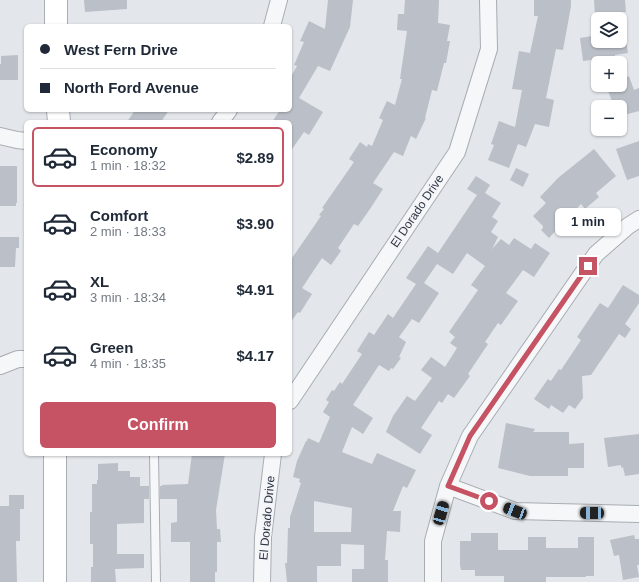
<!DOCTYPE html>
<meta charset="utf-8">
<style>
:root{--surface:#fff;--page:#f2f2f3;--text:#1f2937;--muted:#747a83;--line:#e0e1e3;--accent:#c55363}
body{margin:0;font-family:Arial,sans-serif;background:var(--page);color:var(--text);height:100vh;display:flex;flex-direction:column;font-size:15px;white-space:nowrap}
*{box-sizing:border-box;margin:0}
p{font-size:13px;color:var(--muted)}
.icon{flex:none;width:22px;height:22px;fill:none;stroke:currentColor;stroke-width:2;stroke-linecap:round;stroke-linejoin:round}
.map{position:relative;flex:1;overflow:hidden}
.details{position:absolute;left:24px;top:120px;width:268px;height:336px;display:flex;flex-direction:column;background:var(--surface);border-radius:6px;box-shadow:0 1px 3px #0004}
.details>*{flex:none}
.hud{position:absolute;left:24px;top:24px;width:268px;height:88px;border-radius:6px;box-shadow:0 1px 3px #0004;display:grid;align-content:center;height:88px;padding:0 16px;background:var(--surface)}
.buttons{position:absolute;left:591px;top:12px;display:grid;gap:8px}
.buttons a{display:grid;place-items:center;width:36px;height:36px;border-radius:6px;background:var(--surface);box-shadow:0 1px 3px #0004;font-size:20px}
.end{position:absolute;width:18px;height:18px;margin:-9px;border:5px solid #c55363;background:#fff;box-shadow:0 0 0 2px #fff}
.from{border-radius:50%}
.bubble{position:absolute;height:28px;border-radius:6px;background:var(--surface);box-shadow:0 1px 3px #0004;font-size:13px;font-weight:800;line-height:28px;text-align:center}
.car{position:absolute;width:12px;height:24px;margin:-12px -6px;border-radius:5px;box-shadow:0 0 3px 1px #0007;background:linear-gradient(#222 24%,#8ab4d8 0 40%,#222 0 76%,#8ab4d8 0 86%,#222 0)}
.hud b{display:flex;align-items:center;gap:14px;height:38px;font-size:15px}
.hud b+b{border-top:1px solid var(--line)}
.hud i{width:10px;height:10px;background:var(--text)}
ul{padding:7px 0 0;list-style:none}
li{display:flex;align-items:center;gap:12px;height:60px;margin:0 8px 6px;padding:0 8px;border:2px solid transparent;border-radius:6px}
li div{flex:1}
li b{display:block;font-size:15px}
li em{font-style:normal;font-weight:800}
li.selected{border-color:var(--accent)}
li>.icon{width:36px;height:36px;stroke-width:1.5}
.action{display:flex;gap:8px;margin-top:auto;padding:8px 16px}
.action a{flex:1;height:46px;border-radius:6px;background:var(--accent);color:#fff;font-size:16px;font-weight:800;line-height:46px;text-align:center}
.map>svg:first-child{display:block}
.building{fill:#bbbfc7;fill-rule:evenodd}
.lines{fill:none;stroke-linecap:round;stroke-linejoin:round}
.lane-casing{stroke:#a8adb4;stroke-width:10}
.street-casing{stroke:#a8adb4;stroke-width:18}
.secondary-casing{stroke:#a8adb4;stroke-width:24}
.lane{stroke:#f6f7f9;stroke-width:8}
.street{stroke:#f6f7f9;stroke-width:16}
.secondary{stroke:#fff;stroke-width:22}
.route{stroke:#c55363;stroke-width:5}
.labels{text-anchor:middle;stroke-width:3.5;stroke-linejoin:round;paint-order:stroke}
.street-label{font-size:12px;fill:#2c3441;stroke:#f3f5f8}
</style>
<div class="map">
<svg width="639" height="582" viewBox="0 0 639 582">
<rect width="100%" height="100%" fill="#e3e6ea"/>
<path class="building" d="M 84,0 L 127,0 L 127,9 L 85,12 Z
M 328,0 L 353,0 L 350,27 L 330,71 L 318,66 L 299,98 L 323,112 L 309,135 L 304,132 L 290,152 L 290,122 L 272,122 L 280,110 L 290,110 L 290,78 L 297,66 L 294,65 L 304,42 L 300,41 L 309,21 L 325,29 Z
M 405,0 L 439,0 L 438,23 L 450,25 L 447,41 L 450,41 L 446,63 L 444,63 L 437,91 L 432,90 L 425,118 L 426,118 L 416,139 L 411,136 L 403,156 L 394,152 L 373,183 L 383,189 L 370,209 L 358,226 L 354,224 L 338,248 L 341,251 L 331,265 L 322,258 L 302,288 L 312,294 L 300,313 L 298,312 L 290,323 L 290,261 L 321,216 L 319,215 L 324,209 L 322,208 L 354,162 L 349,159 L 360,142 L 367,147 L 368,144 L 372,146 L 383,120 L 379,118 L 387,101 L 395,105 L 402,79 L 400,79 L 407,31 L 397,30 L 398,14 L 404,14 Z
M 534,0 L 571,0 L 571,6 L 563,50 L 556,49 L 546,98 L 554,100 L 549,127 L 535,124 L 526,147 L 518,144 L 509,168 L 488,160 L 494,145 L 491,144 L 499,121 L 515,127 L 522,90 L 512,89 L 519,51 L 530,53 L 538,16 L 534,16 Z
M 594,0 L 625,0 L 626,12 L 623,12 L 623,16 L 595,16 Z
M 598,35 L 598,41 L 626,41 L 628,53 L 615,55 L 616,63 L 591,63 L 591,60 L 583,61 L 580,38 Z
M 18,55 L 18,80 L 0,80 L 0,64 L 1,64 L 1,56 Z
M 629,76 L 634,90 L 639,88 L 639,111 L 620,116 L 620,107 L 614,107 L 606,85 L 620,85 L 620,80 Z
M 135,110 L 169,110 L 161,122 L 127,122 Z
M 639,141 L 639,176 L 627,180 L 616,149 Z
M 594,149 L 616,176 L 596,193 L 599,197 L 585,209 L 581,204 L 549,238 L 541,230 L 543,228 L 543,226 L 533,216 L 546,203 L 540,197 L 558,178 Z
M 0,166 L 17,166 L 17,203 L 16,203 L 16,206 L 0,206 Z
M 516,168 L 529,174 L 523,187 L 510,180 Z
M 476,176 L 490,185 L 485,193 L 501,203 L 492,217 L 498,221 L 491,232 L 498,237 L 492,249 L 501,239 L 509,245 L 514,238 L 531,249 L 535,243 L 550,253 L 534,277 L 523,270 L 506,293 L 518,301 L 501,325 L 498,323 L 485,342 L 488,344 L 468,374 L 470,376 L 454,398 L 448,394 L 442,403 L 439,401 L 421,428 L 432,435 L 420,454 L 386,432 L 393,416 L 407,396 L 415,401 L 432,378 L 421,370 L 431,357 L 445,367 L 457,348 L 450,343 L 455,337 L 449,332 L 478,290 L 471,285 L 485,266 L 467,253 L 453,274 L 437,264 L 424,283 L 439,293 L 419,323 L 412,319 L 399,337 L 406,342 L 399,357 L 401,358 L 393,369 L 391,368 L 389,371 L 379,365 L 353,405 L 373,418 L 363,434 L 352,427 L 342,452 L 372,464 L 377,453 L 416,470 L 407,488 L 403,486 L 393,511 L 401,511 L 400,532 L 387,531 L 385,560 L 388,560 L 388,582 L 352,582 L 352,569 L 364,569 L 364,545 L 341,544 L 341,566 L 317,566 L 317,582 L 287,582 L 285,563 L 287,563 L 288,528 L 290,528 L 290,517 L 301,483 L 299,482 L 300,479 L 293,477 L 297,461 L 306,441 L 307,441 L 308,438 L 319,443 L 330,417 L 323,412 L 329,402 L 326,400 L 332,390 L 334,391 L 340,382 L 342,384 L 362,354 L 357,351 L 369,332 L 374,335 L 388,314 L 393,318 L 416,284 L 406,278 L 428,246 L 438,253 L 477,195 L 467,189 ZM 314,501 L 352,508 L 351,532 L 314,532 Z
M 0,237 L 19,237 L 19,248 L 16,248 L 15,267 L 0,267 Z
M 623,285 L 639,295 L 639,303 L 625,324 L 631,329 L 625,338 L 619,334 L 591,375 L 582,376 L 583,398 L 575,409 L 569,405 L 563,413 L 551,405 L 549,409 L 534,399 L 548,379 L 551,381 L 559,369 L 561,370 L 581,340 L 577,337 L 600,303 L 608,308 Z
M 506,423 L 535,429 L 533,432 L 569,432 L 569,444 L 584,443 L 584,468 L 568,468 L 568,476 L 530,476 L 498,468 Z
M 639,434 L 639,474 L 625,476 L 623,467 L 621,468 L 621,465 L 608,467 L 604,438 Z
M 192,454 L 225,454 L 216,510 L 217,529 L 220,529 L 221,542 L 217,542 L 217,572 L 215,572 L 215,582 L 190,582 L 190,542 L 171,542 L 171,523 L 177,522 L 177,499 L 160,499 L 160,486 L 162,486 L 162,485 L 188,484 Z
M 118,463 L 118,471 L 130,471 L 130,477 L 140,477 L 140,486 L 149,486 L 149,499 L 144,499 L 144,523 L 117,524 L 117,554 L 144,554 L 144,568 L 115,569 L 116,582 L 91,582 L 91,567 L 93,567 L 93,544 L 90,544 L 90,512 L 92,512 L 92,484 L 97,484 L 97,480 L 98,480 L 98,464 Z
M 9,495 L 24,495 L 24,509 L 20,509 L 20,541 L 16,541 L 17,582 L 0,582 L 0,506 L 9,506 Z
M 471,533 L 498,533 L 498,550 L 528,550 L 528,537 L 546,537 L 546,548 L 578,548 L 578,537 L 594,537 L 594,576 L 586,576 L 586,577 L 546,577 L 546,582 L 504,582 L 504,576 L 475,576 L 475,570 L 461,570 L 460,565 L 460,541 L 471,541 Z
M 634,535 L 635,539 L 639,539 L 639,565 L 637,565 L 639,577 L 623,580 L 619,555 L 614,556 L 610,540 Z"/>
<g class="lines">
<defs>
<path id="lane" d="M 154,454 L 156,582"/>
<path id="street" d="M 272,26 L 279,0
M 220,122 L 229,110
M 0,136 L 17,140 L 26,141
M 0,366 L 18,359 L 26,359
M 290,401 L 457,152 L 489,49 L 488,0
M 448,486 L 515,511 L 639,514
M 262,582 L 263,537 L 273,454
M 433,582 L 433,541 L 448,486 L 470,436 L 596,254 L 628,226 L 639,219"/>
<path id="secondary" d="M 56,0 L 56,26
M 58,110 L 59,122
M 55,454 L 55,582"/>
</defs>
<use href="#lane" class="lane-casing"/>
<use href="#street" class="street-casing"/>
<use href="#secondary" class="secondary-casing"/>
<use href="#lane" class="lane"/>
<use href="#street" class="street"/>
<use href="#secondary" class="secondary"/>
</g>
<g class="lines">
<path class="route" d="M 489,501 L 448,486 L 470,436 L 588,266"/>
</g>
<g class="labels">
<g class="street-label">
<text transform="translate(417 211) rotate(-56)" y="4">El Dorado Drive</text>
<text transform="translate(267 518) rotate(-85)" y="4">El Dorado Drive</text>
</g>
</g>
</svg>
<div class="buttons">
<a><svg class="icon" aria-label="layers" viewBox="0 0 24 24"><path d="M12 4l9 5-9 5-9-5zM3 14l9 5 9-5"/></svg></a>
<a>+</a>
<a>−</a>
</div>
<i class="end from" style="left:489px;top:501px"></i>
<i class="end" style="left:588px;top:266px"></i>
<div class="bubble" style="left:555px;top:208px;width:66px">1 min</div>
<i class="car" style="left:515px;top:511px;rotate:291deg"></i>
<i class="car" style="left:441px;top:513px;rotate:16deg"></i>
<i class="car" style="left:592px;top:513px;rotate:271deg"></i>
<div class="hud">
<b><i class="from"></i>West Fern Drive</b>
<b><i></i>North Ford Avenue</b>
</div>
<section class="details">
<ul>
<li class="selected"><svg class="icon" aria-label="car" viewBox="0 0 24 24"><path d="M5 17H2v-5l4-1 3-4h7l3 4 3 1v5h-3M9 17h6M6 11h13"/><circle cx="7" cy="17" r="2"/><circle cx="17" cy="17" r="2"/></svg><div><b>Economy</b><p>1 min · 18:32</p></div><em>$2.89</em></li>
<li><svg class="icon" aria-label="car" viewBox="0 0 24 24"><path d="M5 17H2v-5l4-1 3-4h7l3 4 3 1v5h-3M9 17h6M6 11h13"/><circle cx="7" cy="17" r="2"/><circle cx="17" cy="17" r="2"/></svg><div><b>Comfort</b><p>2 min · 18:33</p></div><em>$3.90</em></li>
<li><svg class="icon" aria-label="car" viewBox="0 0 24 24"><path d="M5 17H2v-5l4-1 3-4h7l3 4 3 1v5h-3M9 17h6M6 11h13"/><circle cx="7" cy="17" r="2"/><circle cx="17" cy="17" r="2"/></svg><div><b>XL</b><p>3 min · 18:34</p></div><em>$4.91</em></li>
<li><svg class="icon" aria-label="car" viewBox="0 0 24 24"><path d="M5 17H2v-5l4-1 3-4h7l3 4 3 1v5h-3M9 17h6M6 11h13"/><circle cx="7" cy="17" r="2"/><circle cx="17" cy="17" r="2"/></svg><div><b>Green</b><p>4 min · 18:35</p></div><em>$4.17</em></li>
</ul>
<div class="action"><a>Confirm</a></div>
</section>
</div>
